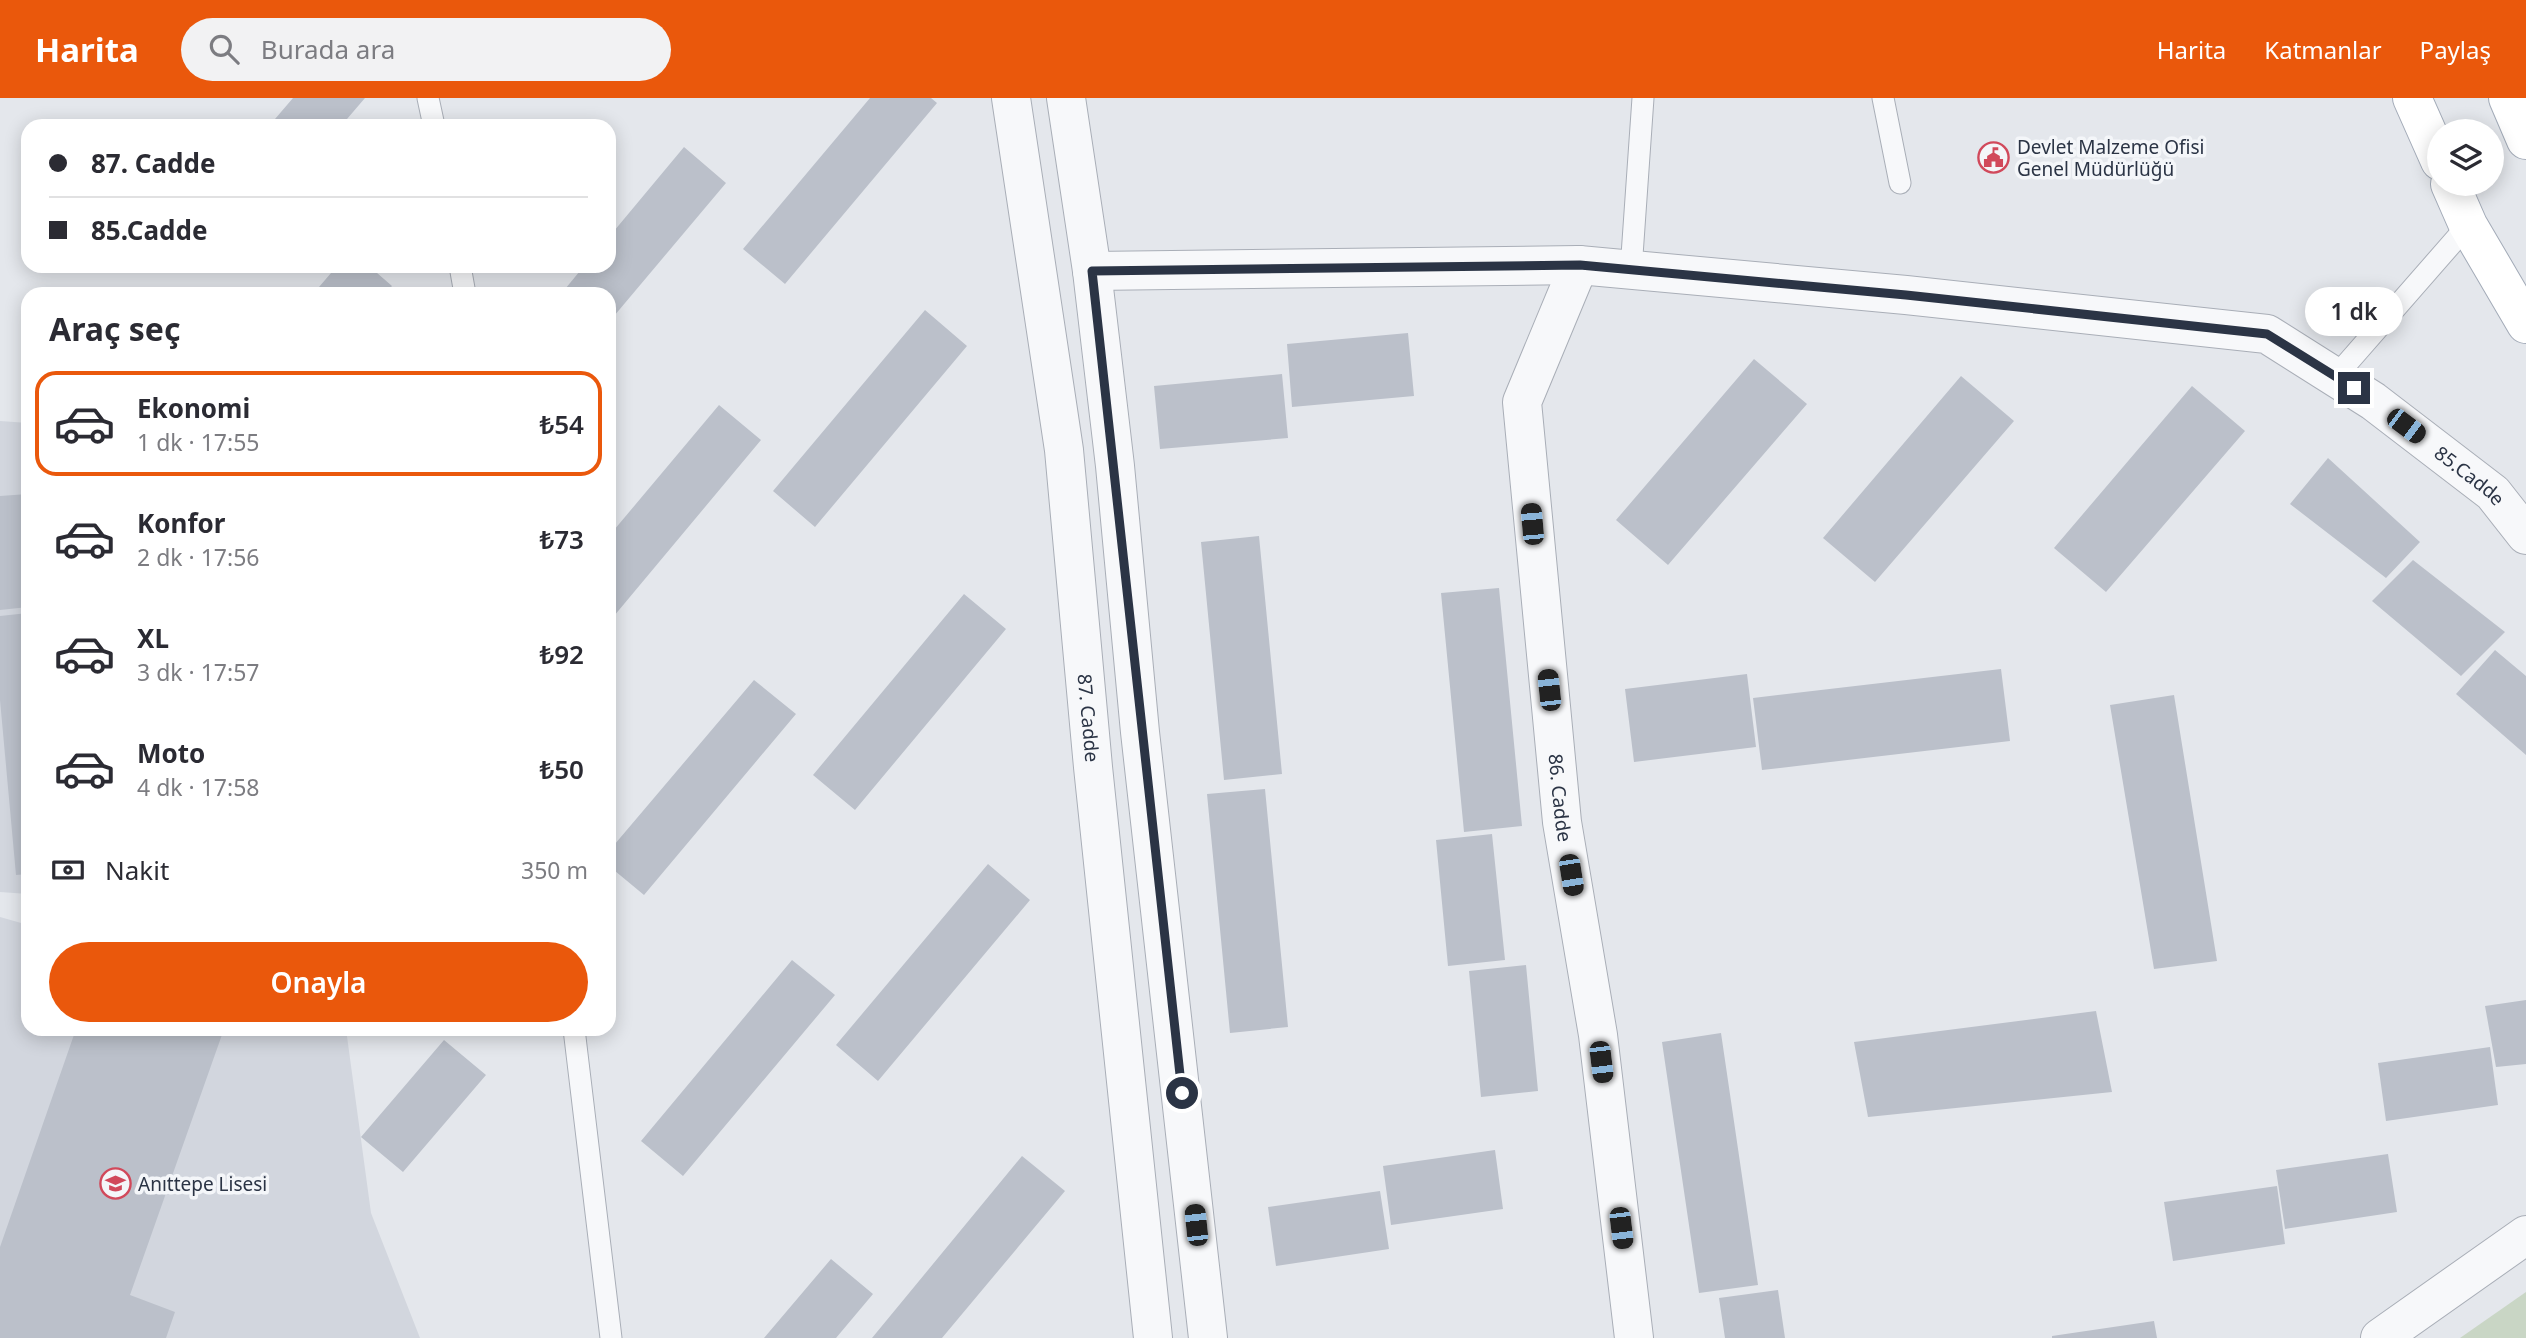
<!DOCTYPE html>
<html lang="tr">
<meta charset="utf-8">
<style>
:root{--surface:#fff;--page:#f2f2f3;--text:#2b2b33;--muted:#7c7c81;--line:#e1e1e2;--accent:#ea580c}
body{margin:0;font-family:"Noto Sans",sans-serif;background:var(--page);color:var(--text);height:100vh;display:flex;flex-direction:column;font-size:26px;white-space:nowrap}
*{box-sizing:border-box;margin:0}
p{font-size:23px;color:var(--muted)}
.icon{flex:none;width:38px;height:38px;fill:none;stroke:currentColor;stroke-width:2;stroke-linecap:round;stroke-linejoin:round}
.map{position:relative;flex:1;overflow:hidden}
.side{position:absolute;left:21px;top:189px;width:595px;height:749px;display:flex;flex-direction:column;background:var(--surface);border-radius:21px;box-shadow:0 4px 18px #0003}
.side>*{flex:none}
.banner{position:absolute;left:21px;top:21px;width:595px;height:154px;border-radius:21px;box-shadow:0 4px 18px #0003;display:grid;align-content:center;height:154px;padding:0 28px;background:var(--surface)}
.fabs{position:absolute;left:2427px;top:21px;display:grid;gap:14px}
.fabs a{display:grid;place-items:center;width:77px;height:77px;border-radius:50%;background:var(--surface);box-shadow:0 4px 18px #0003;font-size:35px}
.end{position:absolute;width:32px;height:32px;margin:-16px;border:9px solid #2b3445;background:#fff;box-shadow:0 0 0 4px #fff}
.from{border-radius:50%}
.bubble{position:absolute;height:49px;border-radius:24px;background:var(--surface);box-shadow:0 4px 18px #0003;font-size:23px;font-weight:600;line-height:49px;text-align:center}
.car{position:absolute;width:21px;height:42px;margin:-21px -10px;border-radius:9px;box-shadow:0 0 5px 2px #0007;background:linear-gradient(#222 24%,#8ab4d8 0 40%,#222 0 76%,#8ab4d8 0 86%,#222 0)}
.banner b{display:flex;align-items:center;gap:24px;height:66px;font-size:26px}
.banner b+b{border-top:2px solid var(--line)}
.banner i{width:18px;height:18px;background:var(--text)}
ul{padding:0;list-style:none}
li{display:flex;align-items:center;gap:21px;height:105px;margin:0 14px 10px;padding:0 14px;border:4px solid transparent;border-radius:21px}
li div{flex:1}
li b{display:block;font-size:26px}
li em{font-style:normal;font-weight:600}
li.current{border-color:var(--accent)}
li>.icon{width:63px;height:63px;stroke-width:1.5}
h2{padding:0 28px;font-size:32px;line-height:84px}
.pay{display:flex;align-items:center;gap:18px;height:77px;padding:0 28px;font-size:26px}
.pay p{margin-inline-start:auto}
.button{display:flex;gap:14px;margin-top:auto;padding:14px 28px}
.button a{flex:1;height:80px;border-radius:42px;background:var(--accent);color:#fff;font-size:28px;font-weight:600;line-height:80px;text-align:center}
header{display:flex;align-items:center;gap:42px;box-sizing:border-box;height:98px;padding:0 35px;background:var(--accent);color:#fff}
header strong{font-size:33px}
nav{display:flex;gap:38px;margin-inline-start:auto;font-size:24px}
.search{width:490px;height:63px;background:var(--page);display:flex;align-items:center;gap:18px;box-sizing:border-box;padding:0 24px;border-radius:38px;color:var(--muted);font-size:26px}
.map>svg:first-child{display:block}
.built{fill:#d2d6de}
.green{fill:#c9d6c5}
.building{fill:#bbc0ca}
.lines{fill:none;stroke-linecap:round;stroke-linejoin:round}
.service-casing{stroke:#a9aeb7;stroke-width:23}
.minor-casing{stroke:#a9aeb7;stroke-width:40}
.tertiary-casing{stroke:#a9aeb7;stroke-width:40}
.primary-casing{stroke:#a3abb8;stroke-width:40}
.service{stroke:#f7f8fa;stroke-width:21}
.minor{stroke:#f7f8fa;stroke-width:38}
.tertiary{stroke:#f7f8fa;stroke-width:38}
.primary{stroke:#fff;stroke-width:38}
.route{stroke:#2b3445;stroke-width:9}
.labels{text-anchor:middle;stroke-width:7;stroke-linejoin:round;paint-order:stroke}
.poi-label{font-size:19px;fill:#2b3445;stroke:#f4f6f9;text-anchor:start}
.street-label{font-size:19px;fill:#2b3445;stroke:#f4f6f9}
</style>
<header>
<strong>Harita</strong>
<div class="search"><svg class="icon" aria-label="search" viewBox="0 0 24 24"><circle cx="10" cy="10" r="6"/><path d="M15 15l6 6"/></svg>Burada ara</div>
<nav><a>Harita</a><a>Katmanlar</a><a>Paylaş</a></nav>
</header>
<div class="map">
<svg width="2526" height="1240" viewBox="0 0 2526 1240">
<rect width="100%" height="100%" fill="#e4e7ec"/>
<path class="built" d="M 0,323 L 28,325 L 28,796 L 0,794 Z
M 0,819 L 28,827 L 28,931 L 346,931 L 371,1115 L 420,1240 L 0,1240 Z"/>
<path class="green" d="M 2526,1194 L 2526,1240 L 2460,1240 Z"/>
<path class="building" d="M 293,0 L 365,0 L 341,28 L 269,28 Z
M 870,0 L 931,0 L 937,5 L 785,186 L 743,151 Z
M 684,49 L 726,85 L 609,224 L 609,196 L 561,196 L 584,168 L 609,168 L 609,139 Z
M 337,168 L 369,168 L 392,188 L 385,196 L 313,196 Z
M 925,212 L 967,248 L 815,429 L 773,393 Z
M 1408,235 L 1414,298 L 1292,309 L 1287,246 Z
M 1754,261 L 1807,306 L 1668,467 L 1616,422 Z
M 1282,276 L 1288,340 L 1160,351 L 1154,288 Z
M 1961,278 L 2014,323 L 1875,484 L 1823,440 Z
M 2192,288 L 2245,333 L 2106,494 L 2054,450 Z
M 719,307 L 761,342 L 609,524 L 609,438 Z
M 2328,360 L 2420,444 L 2386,480 L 2290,406 Z
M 28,396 L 28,509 L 0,512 L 0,398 Z
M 1259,438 L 1282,676 L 1224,682 L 1201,444 Z
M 2413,462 L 2505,534 L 2461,578 L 2372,503 Z
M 1499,490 L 1522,728 L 1464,734 L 1441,495 Z
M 964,496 L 1006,531 L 855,712 L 813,677 Z
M 28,515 L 28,776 L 16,777 L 0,602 L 0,518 Z
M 2495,552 L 2526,578 L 2526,657 L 2456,596 Z
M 2001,571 L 2010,643 L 1762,672 L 1753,600 Z
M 1747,576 L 1756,649 L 1634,664 L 1625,591 Z
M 754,582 L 796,616 L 644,797 L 609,768 L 609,753 Z
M 2174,597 L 2217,863 L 2154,871 L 2110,607 Z
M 1265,691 L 1288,929 L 1230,935 L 1207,696 Z
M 1492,736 L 1505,862 L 1448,868 L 1436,742 Z
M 988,766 L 1030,802 L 878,983 L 836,947 Z
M 792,862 L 835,897 L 683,1078 L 641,1043 Z
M 1526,867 L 1538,993 L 1481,999 L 1469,873 Z
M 2526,902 L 2526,966 L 2496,969 L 2485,908 Z
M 2096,913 L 2112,994 L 1868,1019 L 1854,944 Z
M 76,931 L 224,931 L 130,1197 L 175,1214 L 166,1240 L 0,1240 L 0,1149 Z
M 1721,935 L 1758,1187 L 1699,1195 L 1662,944 Z
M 444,942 L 486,977 L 403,1074 L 361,1039 Z
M 2490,949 L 2498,1007 L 2386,1023 L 2378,965 Z
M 1495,1052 L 1503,1111 L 1391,1127 L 1383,1068 Z
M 2388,1056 L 2397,1114 L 2285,1131 L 2276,1072 Z
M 1022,1058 L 1065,1093 L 942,1240 L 872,1240 Z
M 2277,1088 L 2285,1146 L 2173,1163 L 2164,1104 Z
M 1380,1093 L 1389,1151 L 1276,1168 L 1268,1109 Z
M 831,1161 L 873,1196 L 836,1240 L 764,1240 Z
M 1778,1192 L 1785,1240 L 1725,1240 L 1719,1200 Z
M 2154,1223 L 2157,1240 L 2052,1240 L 2052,1238 Z"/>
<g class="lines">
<defs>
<path id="service" d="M 428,0 L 434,28
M 1883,0 L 1900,85
M 460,168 L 465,196
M 1631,172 L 1643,0
M 2336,278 L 2468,127
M 574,931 L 611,1240"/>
<g id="minor">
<path id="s1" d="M 1579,167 L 1522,304 L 1562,724 L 1598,937 L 1634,1240"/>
<path id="s2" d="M 1092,173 L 1579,167 L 1906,197 L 2267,236 L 2373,303 L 2493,395 L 2526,437"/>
</g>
<g id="tertiary">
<path id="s3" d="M 1011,0 L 1064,352 L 1093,669 L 1153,1240"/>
<path d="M 1066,0 L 1092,173 L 1115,368 L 1140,634 L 1208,1240"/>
<path d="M 2380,1240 L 2526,1137"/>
</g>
<path id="primary" d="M 2412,0 L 2440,63
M 2508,0 L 2526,42
M 2450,86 L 2468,127 L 2526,226"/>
</defs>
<use href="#service" class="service-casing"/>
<use href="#minor" class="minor-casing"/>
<use href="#tertiary" class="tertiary-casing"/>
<use href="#primary" class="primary-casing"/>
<use href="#service" class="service"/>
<use href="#minor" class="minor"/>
<use href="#tertiary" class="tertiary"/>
<use href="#primary" class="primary"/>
</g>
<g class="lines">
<path class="route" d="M 1182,995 L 1092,173 L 1580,167 L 1906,197 L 2267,236 L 2354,290"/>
</g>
<defs>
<symbol id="civic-ring" viewBox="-11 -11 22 22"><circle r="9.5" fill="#f4f6f9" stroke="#d1495b" stroke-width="1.5"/><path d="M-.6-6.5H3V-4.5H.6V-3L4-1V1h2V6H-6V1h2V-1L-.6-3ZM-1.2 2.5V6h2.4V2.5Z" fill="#d1495b"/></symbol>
<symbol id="school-ring" viewBox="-11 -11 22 22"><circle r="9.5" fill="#f4f6f9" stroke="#d1495b" stroke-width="1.5"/><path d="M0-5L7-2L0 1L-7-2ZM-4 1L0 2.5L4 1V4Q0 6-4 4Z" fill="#d1495b"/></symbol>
</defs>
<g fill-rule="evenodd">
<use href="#civic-ring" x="1976" y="42" width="35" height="35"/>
<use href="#school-ring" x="98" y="1068" width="35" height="35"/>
</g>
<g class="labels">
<g class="poi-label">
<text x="2017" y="56">Devlet Malzeme Ofisi<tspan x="2017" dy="22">Genel Müdürlüğü</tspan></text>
<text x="138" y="1093">Anıttepe Lisesi</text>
</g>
<g class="street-label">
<text dy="7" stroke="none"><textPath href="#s2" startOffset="1426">85.Cadde</textPath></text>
<text dy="7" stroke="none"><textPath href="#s3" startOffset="625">87. Cadde</textPath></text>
<text dy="7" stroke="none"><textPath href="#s1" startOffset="546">86. Cadde</textPath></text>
</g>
</g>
</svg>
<div class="fabs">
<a><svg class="icon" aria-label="layers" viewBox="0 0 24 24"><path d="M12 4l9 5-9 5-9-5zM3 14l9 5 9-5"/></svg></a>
</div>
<i class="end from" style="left:1182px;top:995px"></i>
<i class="end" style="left:2354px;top:290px"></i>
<div class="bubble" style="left:2305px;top:189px;width:98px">1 dk</div>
<i class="car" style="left:2406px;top:328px;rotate:127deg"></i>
<i class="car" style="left:1532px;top:426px;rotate:355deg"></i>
<i class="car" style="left:1549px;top:592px;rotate:354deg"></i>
<i class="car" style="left:1571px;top:777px;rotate:171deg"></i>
<i class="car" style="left:1601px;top:964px;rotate:173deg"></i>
<i class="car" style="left:1196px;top:1127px;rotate:354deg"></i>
<i class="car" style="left:1621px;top:1130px;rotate:173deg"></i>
<div class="banner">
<b><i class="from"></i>87. Cadde</b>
<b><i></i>85.Cadde</b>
</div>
<section class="side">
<h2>Araç seç</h2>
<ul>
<li class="current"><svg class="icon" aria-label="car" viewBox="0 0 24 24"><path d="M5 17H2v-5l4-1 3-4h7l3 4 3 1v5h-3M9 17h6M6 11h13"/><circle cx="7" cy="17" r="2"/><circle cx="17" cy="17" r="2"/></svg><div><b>Ekonomi</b><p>1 dk · 17:55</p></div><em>₺54</em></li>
<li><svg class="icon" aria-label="car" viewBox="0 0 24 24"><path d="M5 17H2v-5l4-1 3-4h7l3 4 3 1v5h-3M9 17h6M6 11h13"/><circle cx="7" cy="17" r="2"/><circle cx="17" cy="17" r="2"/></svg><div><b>Konfor</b><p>2 dk · 17:56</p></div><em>₺73</em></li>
<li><svg class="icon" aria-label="car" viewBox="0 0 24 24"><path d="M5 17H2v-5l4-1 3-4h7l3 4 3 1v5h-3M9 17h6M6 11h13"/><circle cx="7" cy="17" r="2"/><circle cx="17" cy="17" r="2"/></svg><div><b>XL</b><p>3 dk · 17:57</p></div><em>₺92</em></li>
<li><svg class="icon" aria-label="car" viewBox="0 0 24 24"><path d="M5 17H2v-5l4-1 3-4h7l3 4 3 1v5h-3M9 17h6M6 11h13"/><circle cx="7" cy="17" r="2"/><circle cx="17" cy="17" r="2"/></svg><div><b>Moto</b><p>4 dk · 17:58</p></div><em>₺50</em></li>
</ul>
<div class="pay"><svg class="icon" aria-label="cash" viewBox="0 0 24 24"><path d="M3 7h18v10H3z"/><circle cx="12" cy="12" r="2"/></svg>Nakit<p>350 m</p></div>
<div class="button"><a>Onayla</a></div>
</section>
</div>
